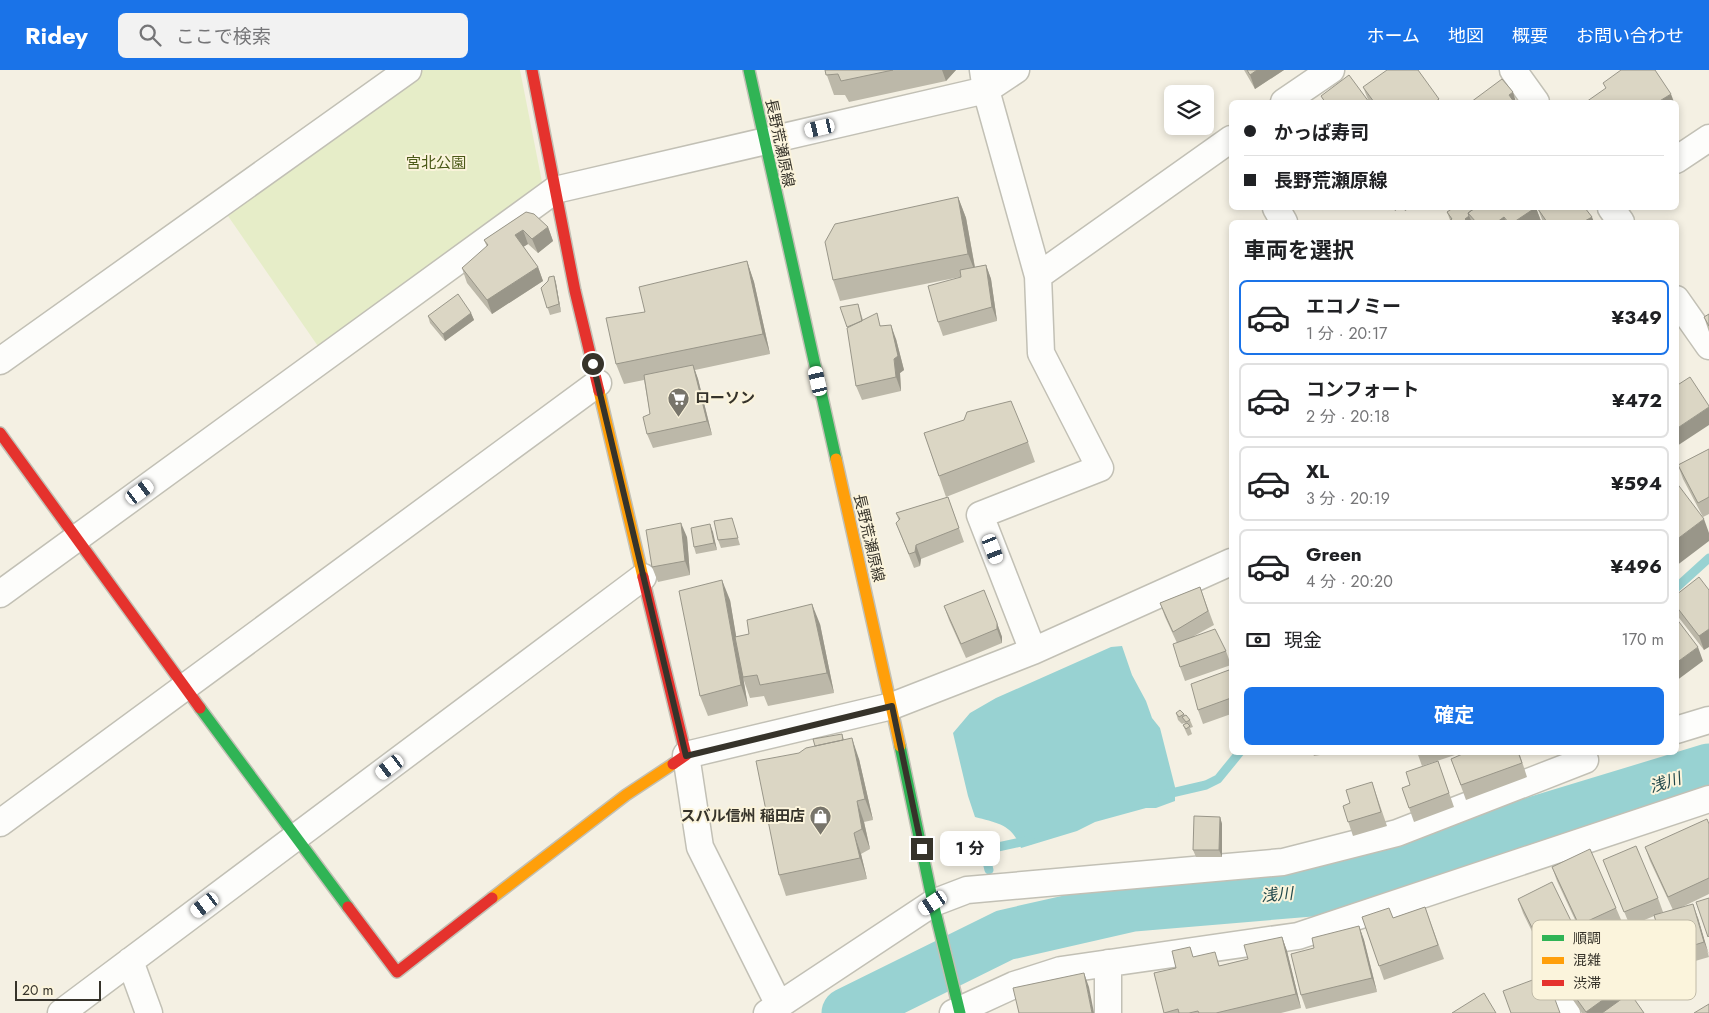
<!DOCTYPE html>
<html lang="ja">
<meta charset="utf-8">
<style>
:root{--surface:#fff;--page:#f2f2f2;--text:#202124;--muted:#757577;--line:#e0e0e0;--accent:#1a73e8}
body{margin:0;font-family:Jost,"Noto Sans JP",sans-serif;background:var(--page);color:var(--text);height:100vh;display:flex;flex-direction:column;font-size:19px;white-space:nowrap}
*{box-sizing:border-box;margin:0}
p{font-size:16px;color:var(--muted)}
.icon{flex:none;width:28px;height:28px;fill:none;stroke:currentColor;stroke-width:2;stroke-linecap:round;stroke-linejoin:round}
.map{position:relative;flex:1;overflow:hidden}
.sheet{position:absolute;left:1229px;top:150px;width:450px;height:535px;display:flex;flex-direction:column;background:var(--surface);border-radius:8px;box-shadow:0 2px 8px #0003}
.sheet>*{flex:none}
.top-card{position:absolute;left:1229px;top:30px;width:450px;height:110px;border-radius:8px;box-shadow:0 2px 8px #0003;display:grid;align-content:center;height:110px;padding:0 15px;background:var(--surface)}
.buttons{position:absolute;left:1164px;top:15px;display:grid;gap:10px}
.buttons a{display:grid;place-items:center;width:50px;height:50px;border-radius:8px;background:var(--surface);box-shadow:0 2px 8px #0003;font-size:25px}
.scale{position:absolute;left:15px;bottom:12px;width:86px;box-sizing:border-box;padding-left:5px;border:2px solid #36332a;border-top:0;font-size:14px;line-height:18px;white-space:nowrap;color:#36332a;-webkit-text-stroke:4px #fbf4dc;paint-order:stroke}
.end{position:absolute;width:22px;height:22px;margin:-11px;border:6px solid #36332a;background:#fff;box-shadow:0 0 0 2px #fff}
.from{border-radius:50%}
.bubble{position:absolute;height:35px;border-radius:8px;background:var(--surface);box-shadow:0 2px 8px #0003;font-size:16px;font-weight:700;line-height:35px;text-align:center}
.car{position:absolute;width:15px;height:30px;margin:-15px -8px;border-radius:6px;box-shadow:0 0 4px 1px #0007;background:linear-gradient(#fff 24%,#345 0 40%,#fff 0 76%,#345 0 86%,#fff 0)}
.top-card b{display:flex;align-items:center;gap:18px;height:48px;font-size:19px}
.top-card b+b{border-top:1px solid var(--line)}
.top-card i{width:12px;height:12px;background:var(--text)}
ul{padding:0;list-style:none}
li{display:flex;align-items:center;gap:15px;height:75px;margin:0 10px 8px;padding:0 5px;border:2px solid var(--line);border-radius:8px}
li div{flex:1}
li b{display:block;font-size:19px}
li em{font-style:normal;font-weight:700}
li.current{border-color:var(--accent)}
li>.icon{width:45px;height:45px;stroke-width:1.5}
h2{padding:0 15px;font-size:22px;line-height:60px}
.pay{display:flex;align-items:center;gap:12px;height:55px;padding:0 15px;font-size:19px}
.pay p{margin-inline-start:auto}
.cta{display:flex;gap:10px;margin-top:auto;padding:10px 15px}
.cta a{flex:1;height:58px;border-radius:8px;background:var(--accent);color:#fff;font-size:20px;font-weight:700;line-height:58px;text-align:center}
header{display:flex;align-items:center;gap:30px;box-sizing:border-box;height:70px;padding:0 25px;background:var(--accent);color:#fff}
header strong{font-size:24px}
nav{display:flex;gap:28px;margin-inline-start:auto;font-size:18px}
.search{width:350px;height:45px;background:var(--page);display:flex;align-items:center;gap:12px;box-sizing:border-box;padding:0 18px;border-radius:8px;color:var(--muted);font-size:19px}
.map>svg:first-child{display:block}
.green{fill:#e6edc8}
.water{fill:#98d2d2}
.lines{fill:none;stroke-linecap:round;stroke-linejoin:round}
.stream{stroke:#98d2d2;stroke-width:9}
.river{stroke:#98d2d2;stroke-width:51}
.street-casing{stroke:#c2c0b5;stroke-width:29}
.fast-casing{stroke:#c2c0b5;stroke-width:14}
.slow-casing{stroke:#c2c0b5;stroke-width:14}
.jam-casing{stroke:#c2c0b5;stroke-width:14}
.street{stroke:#fdfdfb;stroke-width:26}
.fast{stroke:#30b455;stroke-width:11}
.slow{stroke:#ff9f0a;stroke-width:11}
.jam{stroke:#e5322d;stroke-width:11}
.wall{fill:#bcb8a9}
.shaded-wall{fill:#999689}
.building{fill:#dbd6c4;stroke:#999689}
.route{stroke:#36332a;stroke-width:6}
.labels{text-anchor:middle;stroke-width:4;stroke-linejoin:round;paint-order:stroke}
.street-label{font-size:15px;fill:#36332a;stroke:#fbf4dc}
.park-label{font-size:15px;fill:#4b5917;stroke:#fbf4dc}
.poi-label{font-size:15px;font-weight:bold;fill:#36332a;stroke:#fbf4dc;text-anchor:start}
.water-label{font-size:16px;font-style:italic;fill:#21484b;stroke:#fbf4dc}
.key{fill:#fbf4dc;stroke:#c0baa7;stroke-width:1}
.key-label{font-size:14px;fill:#36332a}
</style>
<header>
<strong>Ridey</strong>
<div class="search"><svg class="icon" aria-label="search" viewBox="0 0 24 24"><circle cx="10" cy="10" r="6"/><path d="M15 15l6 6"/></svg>ここで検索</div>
<nav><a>ホーム</a><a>地図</a><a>概要</a><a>お問い合わせ</a></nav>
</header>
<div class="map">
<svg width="1709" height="943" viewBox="0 0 1709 943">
<rect width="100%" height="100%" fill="#f4f0e3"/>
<path class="green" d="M 423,0 L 520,0 L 543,117 L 322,282 L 228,146 Z"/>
<path class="water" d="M 1122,576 L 1132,605 L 1146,631 L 1152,648 L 1160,658 L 1175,717 L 1175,731 L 1156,738 L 1146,738 L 1095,752 L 1077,761 L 1021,778 C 1012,754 997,753 975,747 L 968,726 L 953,663 L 970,643 L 996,628 L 1111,577 Z"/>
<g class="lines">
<path class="stream" d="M 1676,518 L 1709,488
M 1163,725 L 1206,715 L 1218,709 L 1240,682
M 989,800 L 984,780 L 1030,770
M 1000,852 L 1005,865"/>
<path class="river" d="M 847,943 L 1005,865 L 1133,836 L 1335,819 L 1465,773 L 1709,699"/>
<defs>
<path id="street" d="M 983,0 L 986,20 L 1038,206 L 1041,283 L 1100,398 L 980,445 L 1033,581 L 1231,492
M 1513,0 L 1536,32
M 1284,32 L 1331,0
M 1676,90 L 1709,68
M 1276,138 L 1284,152
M 1611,138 L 1621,152
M 1038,206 L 1231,69
M 1676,229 L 1709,276
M 0,291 L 408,0
M 0,524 L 555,120 L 986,20 L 1016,0
M 1676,660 L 1709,650
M 0,753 L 598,313
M 130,891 L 149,943
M 1108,893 L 1108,943
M 1550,902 L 1567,943
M 779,935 L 700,777 L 686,685 L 892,636 L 1033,581
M 61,943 L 643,507
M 767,943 L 933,833 L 967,820 L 1283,792 L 1397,763 L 1585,690
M 953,943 L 1014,915 L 1061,900 L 1298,866 L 1709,729"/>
<path id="fast" d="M 749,0 L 836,389
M 200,638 L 348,837
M 900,676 L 933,833 L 960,943"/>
<path id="slow" d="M 599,321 L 643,507
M 836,389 L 900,676
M 492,828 L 626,725 L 673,694"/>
<path id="jam" d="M 532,0 L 575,221 L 599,321
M 0,363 L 200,638
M 643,507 L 686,685 L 673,694
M 348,837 L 397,902 L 492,828"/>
</defs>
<use href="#street" class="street-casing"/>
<use href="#fast" class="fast-casing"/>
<use href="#slow" class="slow-casing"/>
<use href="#jam" class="jam-casing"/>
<use href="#street" class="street"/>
<use href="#fast" class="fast"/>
<use href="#slow" class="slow"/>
<use href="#jam" class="jam"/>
</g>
<path class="wall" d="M 825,0 L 956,0 L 946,11 L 849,32 L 845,25 L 834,25 Z
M 1244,0 L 1284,0 L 1255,19 Z
M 1363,17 L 1440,32 L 1369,32 Z
M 958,127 L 966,148 L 975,197 L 986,195 L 991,209 L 997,251 L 943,266 L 938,252 L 960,207 L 840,231 L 833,210 Z
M 1481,138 L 1536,138 L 1541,151 L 1538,152 L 1448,152 L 1450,150 L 1447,142 L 1479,139 Z
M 1538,139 L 1594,152 L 1543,152 Z
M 526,142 L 548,157 L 553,171 L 538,183 L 528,174 L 523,177 L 538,197 L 543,211 L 492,244 L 467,213 L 462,198 L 487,177 L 484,170 Z
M 747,191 L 754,212 L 770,284 L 695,300 L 698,309 L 712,365 L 653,378 L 647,364 L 650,344 L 644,310 L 624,314 L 616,294 Z
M 554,206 L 556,213 L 561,242 L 550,245 L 541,218 Z
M 858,234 L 863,250 L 882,256 L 896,269 L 904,300 L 900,303 L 901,321 L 862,330 L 856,316 Z
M 471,243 L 474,250 L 445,271 L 430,253 L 428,246 Z
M 1709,244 L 1709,262 L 1704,247 Z
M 924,363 L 1028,372 L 1035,392 L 946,427 Z
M 1709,379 L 1709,444 L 1703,447 L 1683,409 L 1678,395 Z
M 948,427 L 964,472 L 921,489 L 920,496 L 914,498 L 896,453 L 899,451 L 896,443 Z
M 710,454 L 717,480 L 696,484 L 694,477 Z
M 734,455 L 740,475 L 721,478 L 718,470 Z
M 687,467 L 690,505 L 658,512 L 652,497 Z
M 1200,517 L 1214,555 L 1194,566 L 1226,581 L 1231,595 L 1185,611 L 1180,597 L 1177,573 L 1165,547 L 1160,533 Z
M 1709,520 L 1704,580 L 1676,544 L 1676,525 Z
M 730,530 L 736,567 L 749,564 L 820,554 L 834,623 L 768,636 L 764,626 L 750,628 L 743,608 L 748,636 L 708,646 L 700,626 Z
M 944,536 L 997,553 L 1002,567 L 1002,573 L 966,588 L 949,550 Z
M 1231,604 L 1231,644 L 1203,654 L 1198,640 Z
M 1176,643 L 1184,644 L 1190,650 L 1193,657 L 1190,658 L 1192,664 L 1188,666 L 1186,662 L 1183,655 L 1185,654 L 1184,653 L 1182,654 L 1178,650 Z
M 842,664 L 844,670 L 859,689 L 873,750 L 864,752 L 870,779 L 861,784 L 867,809 L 786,826 L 779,805 L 799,683 Z
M 1312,682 L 1338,682 L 1314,686 Z
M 1417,682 L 1464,682 L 1422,696 Z
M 1519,682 L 1527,707 L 1466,730 L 1451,689 Z
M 1438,691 L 1454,737 L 1414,752 L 1402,718 L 1410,715 Z
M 1372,712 L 1387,756 L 1353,766 L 1343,736 L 1350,733 Z
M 1220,747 L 1222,754 L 1222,787 L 1196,787 L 1193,780 Z
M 1709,754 L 1709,824 L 1682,837 L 1698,848 L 1709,887 L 1671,898 L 1654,846 L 1630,856 L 1603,790 L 1658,828 L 1663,842 L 1658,844 L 1673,840 L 1650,791 L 1645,777 Z
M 1552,797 L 1616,838 L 1622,852 L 1584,869 L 1557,811 Z
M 1518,829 L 1573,855 L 1578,869 L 1544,886 L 1523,843 Z
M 1425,837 L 1444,889 L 1384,910 L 1362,847 L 1393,848 Z
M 1359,856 L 1364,870 L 1377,922 L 1306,939 L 1301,925 L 1314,878 Z
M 1282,867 L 1287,881 L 1301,938 L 1281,943 L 1164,943 L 1154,903 L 1176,898 L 1194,887 L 1220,896 L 1248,889 Z
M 1558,903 L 1634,925 L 1632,926 L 1644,943 L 1582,943 L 1564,917 Z"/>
<path class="shaded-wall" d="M 942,0 L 956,0 L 946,11 Z
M 1257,0 L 1284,0 L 1255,19 L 1250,5 Z
M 1513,22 L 1516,32 L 1512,32 L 1509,25 Z
M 1671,24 L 1674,32 L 1658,32 Z
M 1676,37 L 1679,44 L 1676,46 Z
M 958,127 L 966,148 L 976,204 L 968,184 Z
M 1394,138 L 1399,138 L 1395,141 Z
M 1404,138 L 1410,138 L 1405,141 Z
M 1535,138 L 1536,138 L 1541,151 L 1538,152 L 1514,152 Z
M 1469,146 L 1472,152 L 1466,152 L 1465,149 Z
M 1504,147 L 1506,152 L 1497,152 Z
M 1592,147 L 1594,152 L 1583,152 Z
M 548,157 L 553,171 L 538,183 L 532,169 Z
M 523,160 L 528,174 L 520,179 L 515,165 Z
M 747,191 L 754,212 L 770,284 L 763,264 Z
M 986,195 L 991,209 L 997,251 L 992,237 Z
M 538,197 L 543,211 L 492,244 L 487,230 Z
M 554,206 L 556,213 L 561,242 L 559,234 Z
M 471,243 L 474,250 L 445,271 L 443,264 Z
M 891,255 L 896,269 L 904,300 L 900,303 L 901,321 L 896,307 Z
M 693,295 L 698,309 L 712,365 L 707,351 Z
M 1709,337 L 1709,355 L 1677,376 L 1676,374 L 1676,359 Z
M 1704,449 L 1709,463 L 1709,471 L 1676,496 L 1676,470 Z
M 681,453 L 687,467 L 690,505 L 685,491 Z
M 710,454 L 713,462 L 717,480 L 714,473 Z
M 916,475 L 921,489 L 920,496 L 915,482 Z
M 722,510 L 730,530 L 748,636 L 741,615 Z
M 812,534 L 820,554 L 834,623 L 827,603 Z
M 997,553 L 1002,567 L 1002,573 L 997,559 Z
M 1709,559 L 1709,577 L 1704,580 L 1699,566 Z
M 1698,577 L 1703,591 L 1676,611 L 1676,593 Z
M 852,668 L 859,689 L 873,750 L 865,729 Z
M 857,731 L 864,752 L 870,779 L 862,759 Z
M 1220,747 L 1222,754 L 1222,787 L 1219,780 Z
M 854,763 L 861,784 L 867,809 L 860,788 Z
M 1693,834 L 1698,848 L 1709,885 L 1704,872 Z
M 1359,856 L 1364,870 L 1377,922 L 1372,908 Z
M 1282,867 L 1287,881 L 1301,938 L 1296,924 Z
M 1084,903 L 1089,917 L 1094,943 L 1092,943 Z
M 1629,911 L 1634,925 L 1609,943 L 1587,943 L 1586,942 Z"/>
<path class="building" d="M 825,0 L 893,0 L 841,11 L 838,4 L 826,5 Z
M 1247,0 L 1257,0 L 1250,5 Z
M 1387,0 L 1418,0 L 1439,29 L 1435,32 L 1374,32 L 1363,17 Z
M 1621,0 L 1655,0 L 1671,24 L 1658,32 L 1586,32 L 1606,18 L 1603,13 Z
M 1349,5 L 1369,32 L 1325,32 L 1321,26 Z
M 1502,9 L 1513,22 L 1509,25 L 1514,32 L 1471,32 Z
M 958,127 L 968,184 L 833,210 L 825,172 L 835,154 Z
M 1453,138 L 1475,138 L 1468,143 L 1469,146 L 1465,149 L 1468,152 L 1448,152 L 1452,149 L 1447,142 Z
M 1475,138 L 1478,138 L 1479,139 L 1481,138 L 1535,138 L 1514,152 L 1508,152 L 1504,147 L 1497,152 L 1476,152 L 1468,143 Z
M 1539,138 L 1585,138 L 1592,147 L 1583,152 L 1547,152 L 1538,139 Z
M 526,142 L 534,144 L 548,157 L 532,169 L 523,160 L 515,165 L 538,197 L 487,230 L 462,198 L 488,175 L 484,170 Z
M 747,191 L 763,264 L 616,294 L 606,248 L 645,242 L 639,217 Z
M 986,195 L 992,237 L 938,252 L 928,216 L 961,207 L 960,200 Z
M 554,206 L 559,234 L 547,238 L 541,218 L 548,211 L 549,207 Z
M 458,224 L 471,243 L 443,264 L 428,246 Z
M 858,234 L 862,251 L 847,257 L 840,237 Z
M 877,243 L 880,256 L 891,255 L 898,286 L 894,289 L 896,307 L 856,316 L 847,258 Z
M 1709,244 L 1709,256 L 1704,247 Z
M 693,295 L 707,351 L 647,364 L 643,347 L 650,344 L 644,305 Z
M 1690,307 L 1709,336 L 1709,337 L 1676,359 L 1676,316 Z
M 1011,331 L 1028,372 L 939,406 L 924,363 L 964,350 L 967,342 Z
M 1709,379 L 1709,427 L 1698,433 L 1678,395 Z
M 1676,412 L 1704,449 L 1676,470 Z
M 948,427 L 959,458 L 916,475 L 915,482 L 909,484 L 896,453 L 900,449 L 896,443 Z
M 732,448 L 738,468 L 718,470 L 714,451 Z
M 681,453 L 685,491 L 652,497 L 646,460 Z
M 710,454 L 714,473 L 694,477 L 691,458 Z
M 1699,507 L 1709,520 L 1709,559 L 1699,566 L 1676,536 L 1676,525 Z
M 722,510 L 741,615 L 700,626 L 679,521 Z
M 1200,517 L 1208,541 L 1173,562 L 1160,533 Z
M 984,520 L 997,553 L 997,559 L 961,574 L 944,536 Z
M 812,534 L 827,603 L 760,615 L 757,605 L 743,607 L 735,567 L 749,564 L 747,550 Z
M 1676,548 L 1698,577 L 1676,593 Z
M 1215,559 L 1226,581 L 1180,597 L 1173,574 Z
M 1229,600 L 1231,604 L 1231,628 L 1198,640 L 1191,614 Z
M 1180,640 L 1184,644 L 1179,647 L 1176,643 Z
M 1186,645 L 1190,650 L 1186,652 L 1182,647 Z
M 1187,653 L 1190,656 L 1186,659 L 1183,655 Z
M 842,664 L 843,670 L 815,676 L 813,669 Z
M 852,668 L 865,729 L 857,731 L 862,759 L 854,763 L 860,788 L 779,805 L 756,691 L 799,683 L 806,678 Z
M 1467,682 L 1518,682 L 1522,693 L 1461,715 L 1451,689 Z
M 1438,691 L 1449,723 L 1409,738 L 1402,718 L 1410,715 L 1406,702 Z
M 1372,712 L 1381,742 L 1348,752 L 1343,736 L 1350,733 L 1346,720 Z
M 1194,746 L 1220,747 L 1219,780 L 1193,780 Z
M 1707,749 L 1709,754 L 1709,808 L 1668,827 L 1645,777 Z
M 1636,776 L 1658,828 L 1624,842 L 1603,790 Z
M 1590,779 L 1616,838 L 1579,855 L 1552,797 Z
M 1552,812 L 1573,855 L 1539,872 L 1518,829 Z
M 1709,828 L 1709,866 L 1708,867 L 1696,832 Z
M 1693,834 L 1704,872 L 1666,884 L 1654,845 Z
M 1425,837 L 1438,875 L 1379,896 L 1362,847 L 1389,838 L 1393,848 Z
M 1359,856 L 1372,908 L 1301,925 L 1291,884 L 1314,878 L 1312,868 Z
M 1282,867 L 1296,924 L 1216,943 L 1199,943 L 1198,941 L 1189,943 L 1179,943 L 1178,939 L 1164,943 L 1154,903 L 1176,898 L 1172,881 L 1190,877 L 1193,887 L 1215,882 L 1219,896 L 1248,889 L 1244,875 Z
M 1601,872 L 1629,911 L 1586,942 L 1558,903 Z
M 1084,903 L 1092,943 L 1019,943 L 1013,918 Z
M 1546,905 L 1560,943 L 1511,943 L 1503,921 Z
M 1484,923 L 1496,943 L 1452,943 Z
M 1630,923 L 1644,943 L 1602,943 Z
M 1709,934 L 1709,943 L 1694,943 Z"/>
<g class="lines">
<path class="route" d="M 593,294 L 686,686 L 892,636 L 922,779"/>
</g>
<defs>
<symbol id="supermarket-pin" viewBox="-11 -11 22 30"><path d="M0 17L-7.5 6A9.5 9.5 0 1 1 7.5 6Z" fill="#78756b" stroke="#fbf4dc"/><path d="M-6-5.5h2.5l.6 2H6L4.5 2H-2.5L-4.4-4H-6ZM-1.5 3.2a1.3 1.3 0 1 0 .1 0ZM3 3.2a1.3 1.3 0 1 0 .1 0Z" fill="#fff"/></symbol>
<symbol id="shop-pin" viewBox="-11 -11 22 30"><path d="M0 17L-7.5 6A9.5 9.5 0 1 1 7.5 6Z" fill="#78756b" stroke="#fbf4dc"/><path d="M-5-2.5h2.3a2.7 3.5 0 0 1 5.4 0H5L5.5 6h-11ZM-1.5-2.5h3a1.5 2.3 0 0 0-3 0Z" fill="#fff"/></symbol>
</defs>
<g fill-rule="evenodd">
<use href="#supermarket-pin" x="666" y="316" width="25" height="34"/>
<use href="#shop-pin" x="808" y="734" width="25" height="34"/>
</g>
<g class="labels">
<g class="street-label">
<text transform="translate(780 73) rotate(78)" y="5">長野荒瀬原線</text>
<text transform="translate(869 468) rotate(77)" y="5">長野荒瀬原線</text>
</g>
<g class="park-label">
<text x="436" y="98">宮北公園</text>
</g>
<g class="poi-label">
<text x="695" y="333">ローソン</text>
<text x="805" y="751" text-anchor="end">スバル信州 稲田店</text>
</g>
<g class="water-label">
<text transform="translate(1665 712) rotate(-17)" y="6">浅川</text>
<text transform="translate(1277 824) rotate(-5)" y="6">浅川</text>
</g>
</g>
<rect x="1532" y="850" width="164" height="80" rx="8" class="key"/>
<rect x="1542" y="865" width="22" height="6" fill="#30b455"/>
<rect x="1542" y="887" width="22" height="7" fill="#ff9f0a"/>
<rect x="1542" y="910" width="22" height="6" fill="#e5322d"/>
<g class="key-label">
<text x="1573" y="873">順調</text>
<text x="1573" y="895">混雑</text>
<text x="1573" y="918">渋滞</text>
</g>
</svg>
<div class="buttons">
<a><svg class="icon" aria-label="layers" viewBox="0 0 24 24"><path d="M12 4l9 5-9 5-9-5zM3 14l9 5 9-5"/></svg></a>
</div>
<div class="scale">20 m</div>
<i class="end from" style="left:593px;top:294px"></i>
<i class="end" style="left:922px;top:779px"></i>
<div class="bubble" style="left:940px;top:761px;width:60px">1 分</div>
<i class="car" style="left:820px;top:58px;rotate:257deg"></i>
<i class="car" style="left:818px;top:311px;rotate:347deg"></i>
<i class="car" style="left:140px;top:422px;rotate:54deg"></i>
<i class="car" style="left:993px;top:479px;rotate:159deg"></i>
<i class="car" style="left:390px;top:697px;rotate:233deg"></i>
<i class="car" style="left:933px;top:833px;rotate:236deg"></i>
<i class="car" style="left:205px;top:835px;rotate:233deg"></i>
<div class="top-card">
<b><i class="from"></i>かっぱ寿司</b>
<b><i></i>長野荒瀬原線</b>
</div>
<section class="sheet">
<h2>車両を選択</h2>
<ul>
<li class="current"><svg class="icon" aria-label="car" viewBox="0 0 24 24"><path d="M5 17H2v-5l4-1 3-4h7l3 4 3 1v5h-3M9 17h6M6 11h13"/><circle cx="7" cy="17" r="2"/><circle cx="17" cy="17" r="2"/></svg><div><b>エコノミー</b><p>1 分 · 20:17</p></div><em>¥349</em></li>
<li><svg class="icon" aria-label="car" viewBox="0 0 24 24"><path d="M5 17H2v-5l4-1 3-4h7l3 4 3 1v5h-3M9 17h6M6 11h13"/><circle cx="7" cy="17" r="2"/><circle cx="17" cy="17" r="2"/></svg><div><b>コンフォート</b><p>2 分 · 20:18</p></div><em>¥472</em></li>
<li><svg class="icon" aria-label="car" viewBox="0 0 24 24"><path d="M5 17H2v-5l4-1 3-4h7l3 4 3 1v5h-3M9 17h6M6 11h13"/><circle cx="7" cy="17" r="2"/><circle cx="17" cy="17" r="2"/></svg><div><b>XL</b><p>3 分 · 20:19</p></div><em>¥594</em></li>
<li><svg class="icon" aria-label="car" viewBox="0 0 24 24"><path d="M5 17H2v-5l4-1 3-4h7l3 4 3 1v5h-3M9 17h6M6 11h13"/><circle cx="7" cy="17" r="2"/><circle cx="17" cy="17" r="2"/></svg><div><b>Green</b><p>4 分 · 20:20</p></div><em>¥496</em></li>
</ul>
<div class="pay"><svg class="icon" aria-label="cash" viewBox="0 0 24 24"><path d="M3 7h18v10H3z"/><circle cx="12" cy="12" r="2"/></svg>現金<p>170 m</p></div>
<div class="cta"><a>確定</a></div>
</section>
</div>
